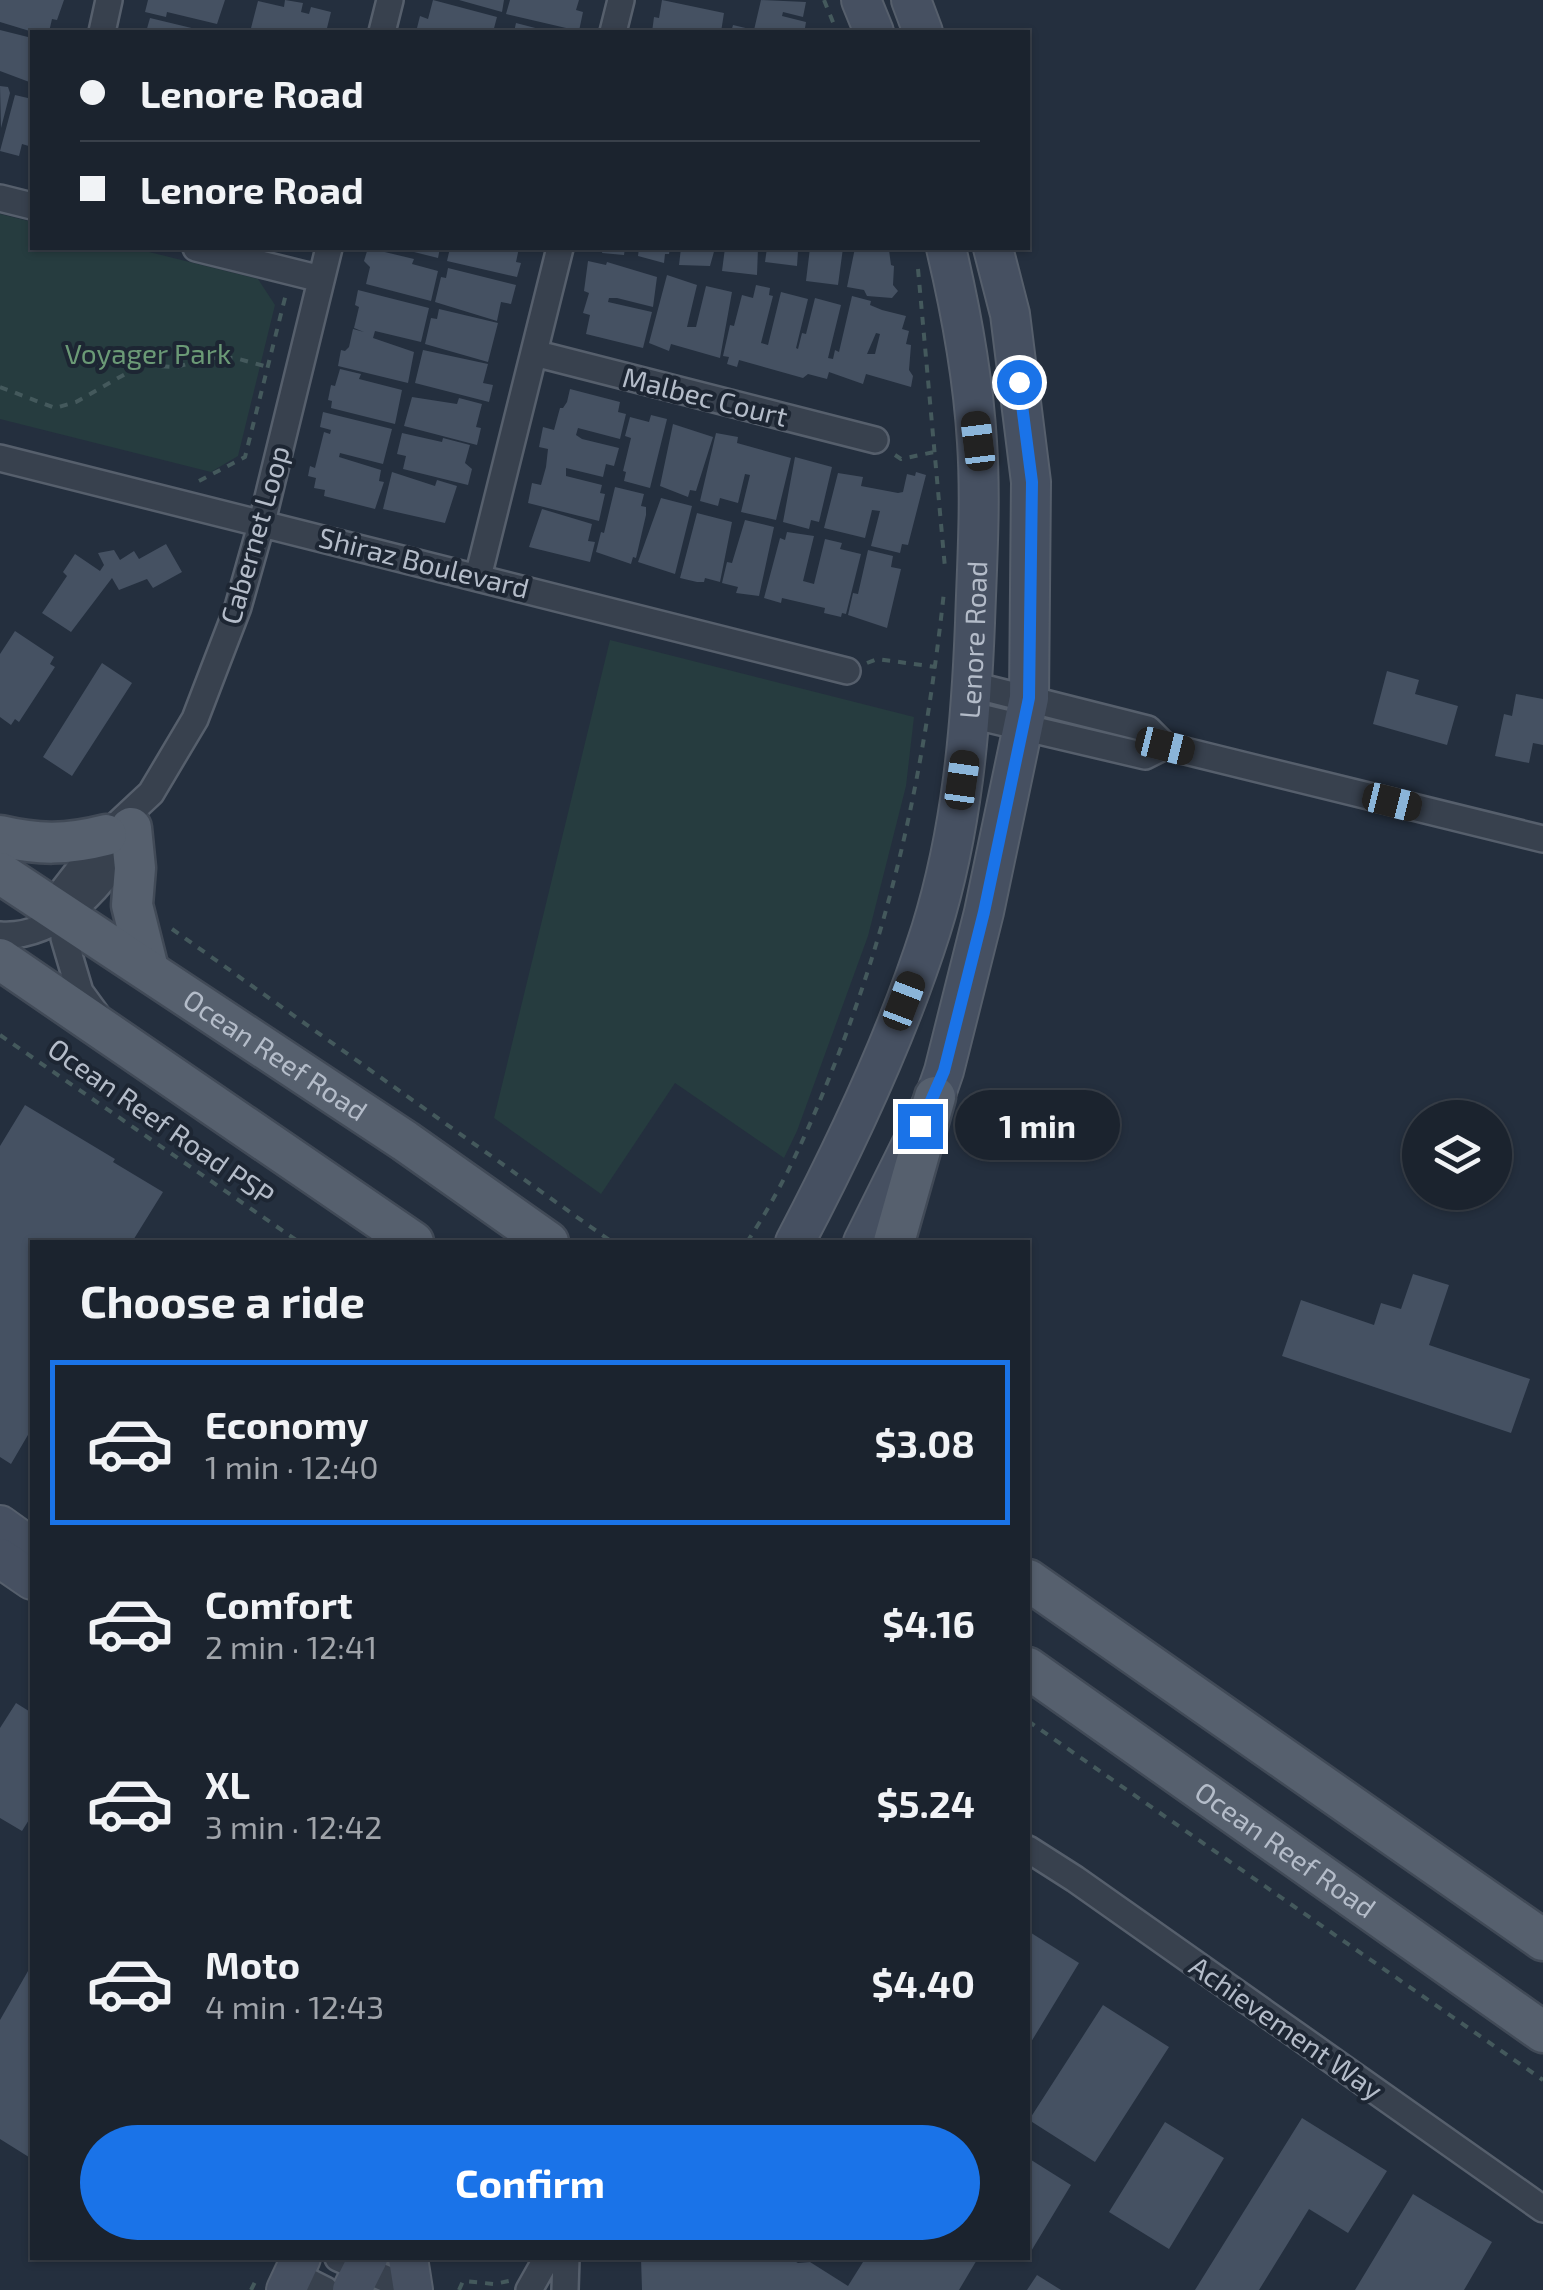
<!DOCTYPE html>
<meta charset="utf-8">
<style>
:root{--surface:#1b232e;--page:#242b36;--text:#f1f3f6;--muted:#a0a4aa;--line:#39404a;--accent:#1a73e8}
body{margin:0;font-family:"Exo 2",sans-serif;background:var(--page);color:var(--text);height:100vh;display:flex;flex-direction:column;font-size:38px;white-space:nowrap}
*{box-sizing:border-box;margin:0}
p{font-size:32px;color:var(--muted)}
.icon{flex:none;width:55px;height:55px;fill:none;stroke:currentColor;stroke-width:2;stroke-linecap:round;stroke-linejoin:round}
.map{position:relative;flex:1;overflow:hidden}
.sheet{position:absolute;left:30px;top:1240px;width:1000px;height:1020px;display:flex;flex-direction:column;background:var(--surface);border-radius:0px;box-shadow:0 2px 8px #0004,0 0 0 2px var(--line)}
.sheet>*{flex:none}
.top-card{position:absolute;left:30px;top:30px;width:1000px;height:220px;border-radius:0px;box-shadow:0 2px 8px #0004,0 0 0 2px var(--line);display:grid;align-content:center;height:220px;padding:0 50px;background:var(--surface)}
.fabs{position:absolute;left:1402px;top:1100px;display:grid;gap:20px}
.fabs a{display:grid;place-items:center;width:110px;height:110px;border-radius:50%;background:var(--surface);box-shadow:0 2px 8px #0004,0 0 0 2px var(--line);font-size:50px}
.end{position:absolute;width:45px;height:45px;margin:-22px;border:12px solid #1a73e8;background:#fff;box-shadow:0 0 0 5px #fff}
.from{border-radius:50%}
.bubble{position:absolute;height:70px;border-radius:35px;background:var(--surface);box-shadow:0 2px 8px #0004,0 0 0 2px var(--line);font-size:32px;font-weight:700;line-height:70px;text-align:center}
.car{position:absolute;width:30px;height:60px;margin:-30px -15px;border-radius:12px;box-shadow:0 0 8px 2px #0007;background:linear-gradient(#222 24%,#8ab4d8 0 40%,#222 0 76%,#8ab4d8 0 86%,#222 0)}
.top-card b{display:flex;align-items:center;gap:35px;height:95px;font-size:38px}
.top-card b+b{border-top:2px solid var(--line)}
.top-card i{width:25px;height:25px;background:var(--text)}
ul{padding:0;list-style:none}
li{display:flex;align-items:center;gap:30px;height:165px;margin:0 20px 15px;padding:0 30px;border:5px solid transparent;border-radius:0px}
li div{flex:1}
li b{display:block;font-size:38px}
li em{font-style:normal;font-weight:700}
li.current{border-color:var(--accent)}
li>.icon{width:90px;height:90px;stroke-width:1.5}
h2{padding:0 50px;font-size:45px;line-height:120px}
.primary-button{display:flex;gap:20px;margin-top:auto;padding:20px 50px}
.primary-button a{flex:1;height:115px;border-radius:60px;background:var(--accent);color:#fff;font-size:40px;font-weight:700;line-height:115px;text-align:center}
.map>svg:first-child{display:block}
.green{fill:#263c3f}
.building{fill:#455162;fill-rule:evenodd}
.lines{fill:none;stroke-linecap:round;stroke-linejoin:round}
.street-casing{stroke:#565f6c;stroke-width:30}
.secondary-casing{stroke:#565f6c;stroke-width:42}
.primary-casing{stroke:#414a57;stroke-width:45}
.path{stroke:#44595c;stroke-width:4;stroke-dasharray:8 8;stroke-linecap:butt}
.street{stroke:#38414e;stroke-width:25}
.secondary{stroke:#465061;stroke-width:38}
.primary{stroke:#56606e;stroke-width:40}
.route{stroke:#1a73e8;stroke-width:12}
.labels{text-anchor:middle;stroke-width:8;stroke-linejoin:round;paint-order:stroke}
.park-label{font-size:28px;fill:#6b9a76;stroke:#1d2633}
.street-label{font-size:28px;fill:#b4bcc9;stroke:#1d2633}
</style>
<div class="map">
<svg width="1543" height="2290" viewBox="0 0 1543 2290">
<rect width="100%" height="100%" fill="#242f3e"/>
<path class="green" d="M 0,214 L 32,222 L 32,248 L 133,248 L 258,279 L 275,305 L 238,456 L 211,472 L 0,419 Z
M 610,640 L 914,717 L 906,786 L 868,936 L 797,1131 L 784,1158 L 675,1083 L 601,1194 L 494,1118 Z"/>
<path class="building" d="M 0,0 L 64,0 L 57,20 L 52,19 L 49,32 L 33,32 L 0,22 Z
M 148,0 L 225,0 L 217,24 L 167,12 L 166,17 L 145,12 Z
M 285,0 L 303,3 L 301,12 L 309,14 L 311,7 L 331,12 L 326,32 L 250,32 L 258,1 L 284,7 Z
M 433,0 L 497,17 L 493,32 L 416,32 L 420,16 L 428,19 Z
M 459,0 L 504,0 L 502,12 Z
M 510,0 L 579,0 L 576,10 L 583,12 L 579,31 L 506,14 Z
M 662,0 L 724,13 L 721,32 L 652,32 L 654,17 L 659,18 Z
M 761,0 L 806,2 L 803,17 L 783,12 L 782,16 L 806,22 L 805,28 L 817,32 L 731,32 L 733,25 L 754,30 Z
M 150,18 L 204,31 L 204,32 L 146,32 Z
M 516,23 L 547,31 L 547,32 L 514,32 Z
M 0,30 L 32,38 L 32,83 L 0,71 Z
M 0,86 L 8,87 L 10,93 L 1,128 Z
M 15,95 L 32,99 L 32,147 L 22,144 L 19,156 L 0,151 Z
M 368,248 L 414,259 L 412,264 L 438,271 L 431,301 L 366,284 L 370,267 L 364,261 Z
M 398,248 L 440,248 L 438,258 Z
M 450,248 L 519,248 L 516,262 L 521,263 L 517,277 L 447,261 Z
M 603,248 L 625,248 L 624,255 L 602,253 Z
M 639,248 L 670,248 L 669,254 L 665,254 L 664,263 L 638,256 Z
M 681,248 L 715,248 L 710,266 L 679,265 Z
M 725,248 L 758,248 L 757,275 L 722,271 Z
M 767,248 L 806,248 L 805,252 L 798,251 L 797,266 L 765,262 Z
M 810,248 L 843,248 L 838,285 L 806,281 Z
M 855,248 L 889,250 L 891,265 L 894,266 L 893,285 L 898,291 L 892,298 L 867,296 L 864,290 L 847,287 Z
M 588,261 L 606,265 L 607,262 L 657,277 L 653,307 L 617,298 L 609,298 L 608,302 L 652,312 L 643,348 L 586,334 L 590,315 L 583,313 L 589,293 L 584,291 Z
M 448,268 L 516,285 L 511,304 L 501,302 L 497,321 L 435,302 L 441,277 L 446,278 Z
M 667,275 L 697,285 L 687,327 L 696,327 L 706,286 L 732,292 L 720,358 L 671,344 L 669,351 L 649,343 Z
M 756,285 L 770,288 L 769,295 L 773,296 L 761,343 L 768,345 L 781,292 L 808,299 L 796,348 L 798,349 L 802,333 L 806,334 L 815,298 L 841,305 L 828,358 L 833,359 L 835,350 L 839,352 L 852,296 L 871,301 L 870,305 L 882,310 L 906,316 L 902,329 L 909,331 L 906,344 L 911,345 L 909,370 L 913,376 L 911,387 L 866,374 L 863,384 L 829,372 L 827,379 L 808,374 L 803,378 L 739,360 L 737,367 L 727,364 L 729,357 L 723,356 L 730,325 L 734,326 L 742,295 L 753,298 ZM 876,333 L 880,334 L 875,354 L 867,354 Z
M 358,290 L 429,308 L 421,342 L 375,331 L 373,338 L 414,352 L 408,383 L 338,366 L 341,350 L 345,351 L 349,347 L 353,329 L 364,332 L 354,328 L 359,307 L 355,305 Z
M 439,309 L 498,323 L 488,362 L 425,344 L 431,318 L 437,319 Z
M 423,350 L 488,364 L 483,383 L 493,385 L 489,402 L 415,383 Z
M 340,369 L 361,374 L 359,379 L 402,390 L 395,424 L 331,408 L 332,401 L 328,400 L 331,385 L 335,386 Z
M 570,389 L 620,402 L 618,412 L 626,414 L 620,439 L 578,428 L 576,435 L 582,439 L 619,448 L 614,466 L 606,464 L 603,477 L 566,468 L 566,476 L 602,485 L 600,493 L 605,494 L 599,521 L 528,503 L 532,483 L 541,485 L 546,467 L 548,449 L 539,447 L 543,427 L 554,430 L 560,408 L 563,408 L 567,402 Z
M 412,397 L 457,404 L 459,398 L 482,404 L 476,427 L 481,428 L 477,445 L 404,426 Z
M 323,412 L 392,429 L 383,464 L 340,453 L 339,457 L 381,470 L 379,481 L 384,482 L 375,509 L 324,496 L 325,490 L 314,488 L 316,478 L 308,476 L 310,466 L 315,468 L 324,432 L 330,434 L 331,430 L 320,427 Z
M 651,415 L 667,419 L 650,488 L 624,481 L 626,472 L 623,471 L 631,438 L 625,436 L 630,417 L 649,422 Z
M 673,424 L 713,437 L 696,491 L 690,490 L 688,497 L 660,486 Z
M 402,433 L 442,442 L 443,438 L 470,445 L 465,463 L 472,469 L 468,485 L 403,469 L 406,456 L 397,454 Z
M 716,433 L 738,437 L 737,443 L 791,458 L 776,520 L 741,512 L 750,475 L 745,474 L 738,503 L 720,498 L 718,506 L 700,501 Z
M 795,457 L 832,467 L 819,522 L 811,520 L 809,529 L 783,522 Z
M 392,472 L 435,486 L 437,480 L 457,486 L 445,523 L 383,509 Z
M 916,472 L 926,475 L 908,545 L 902,544 L 900,553 L 871,546 L 880,511 L 872,510 L 865,538 L 824,528 L 838,473 L 863,477 L 861,486 L 898,493 L 903,492 L 907,474 L 915,476 Z
M 615,487 L 644,494 L 641,506 L 646,507 L 646,515 L 636,558 L 633,557 L 631,564 L 596,552 L 601,532 L 604,533 Z
M 661,498 L 692,506 L 675,574 L 638,562 Z
M 542,509 L 592,524 L 588,541 L 595,542 L 590,562 L 529,547 Z
M 697,513 L 732,522 L 720,582 L 705,578 L 704,582 L 697,582 L 680,578 Z
M 745,520 L 774,527 L 759,596 L 736,593 L 738,587 L 722,583 L 727,562 L 732,563 Z
M 787,532 L 814,536 L 803,581 L 814,584 L 825,539 L 842,543 L 840,549 L 861,554 L 846,614 L 842,613 L 841,617 L 824,613 L 825,608 L 782,598 L 781,603 L 764,598 L 780,538 L 785,540 Z
M 166,544 L 182,572 L 153,588 L 147,579 L 119,590 L 112,578 L 71,632 L 42,613 L 67,576 L 63,572 L 75,554 L 100,571 L 104,565 L 98,553 L 114,550 L 120,560 L 134,551 L 139,559 Z
M 868,550 L 893,556 L 891,567 L 901,569 L 887,628 L 848,615 L 853,593 L 858,594 Z
M 15,631 L 54,657 L 50,664 L 55,667 L 19,722 L 15,719 L 11,725 L 0,717 L 0,654 Z
M 102,663 L 132,683 L 72,776 L 43,757 Z
M 1387,671 L 1419,680 L 1415,694 L 1458,706 L 1447,745 L 1373,724 Z
M 1516,694 L 1543,699 L 1543,745 L 1533,743 L 1529,763 L 1495,756 L 1504,714 L 1512,716 Z
M 25,1105 L 115,1159 L 113,1162 L 163,1192 L 132,1242 L 32,1242 L 32,1428 L 11,1464 L 0,1457 L 0,1146 Z
M 1413,1274 L 1449,1285 L 1429,1345 L 1530,1379 L 1511,1433 L 1282,1356 L 1301,1300 L 1374,1325 L 1381,1303 L 1401,1309 Z
M 16,1703 L 32,1713 L 32,1815 L 22,1831 L 0,1818 L 0,1728 Z
M 1028,1931 L 1079,1963 L 1028,2047 Z
M 32,1964 L 32,2159 L 0,2139 L 0,2020 Z
M 1103,2005 L 1169,2047 L 1095,2162 L 1029,2120 Z
M 1302,2118 L 1387,2171 L 1348,2233 L 1309,2209 L 1259,2290 L 1195,2290 Z
M 1165,2122 L 1224,2158 L 1169,2249 L 1109,2212 Z
M 1028,2158 L 1071,2185 L 1030,2253 L 1028,2251 Z
M 1413,2194 L 1492,2242 L 1464,2290 L 1355,2290 Z
M 641,2258 L 789,2258 L 798,2263 L 810,2262 L 848,2286 L 863,2262 L 877,2262 L 877,2258 L 978,2258 L 959,2290 L 642,2290 Z
M 1037,2275 L 1061,2290 L 1027,2290 Z"/>
<g class="lines">
<defs>
<path id="street" d="M 102,32 L 109,0
M 382,32 L 390,0
M 613,32 L 621,0
M 0,198 L 32,206
M 196,248 L 321,279
M 534,353 L 875,440
M 0,458 L 847,671
M 478,577 L 560,248
M 973,685 L 1148,729 L 1165,746 L 1543,839
M 971,715 L 1145,756 L 1165,746
M 0,935 C 56,939 111,883 129,834
M 99,1018 L 80,992 L 69,955 L 64,938 L 64,889 L 106,835 L 151,793 L 195,719 L 238,607 L 262,522 L 329,248
M 1028,1849 L 1075,1879 L 1543,2209
M 338,2258 L 412,2290
M 293,2274 L 325,2290
M 529,2290 L 547,2258
M 565,2290 L 566,2258"/>
<g id="secondary">
<path d="M 861,0 L 874,32"/>
<path d="M 911,0 L 923,32"/>
<path id="s1" d="M 795,1242 C 847,1143 897,1037 931,930 C 962,831 971,726 975,623 C 977,563 981,502 977,442 C 973,376 961,311 946,248"/>
<path d="M 863,1242 L 935,1097 L 944,1071 L 984,912 L 1029,698 L 1031,482 L 1010,314 L 993,248"/>
<path d="M 0,1525 L 32,1548"/>
<path d="M 0,1558 L 32,1580"/>
<path d="M 408,2258 L 413,2290"/>
<path d="M 286,2290 L 301,2258"/>
<path d="M 352,2290 L 368,2258"/>
</g>
<g id="primary">
<path d="M 131,828 L 135,868 L 132,905 L 148,969"/>
<path d="M 0,836 C 38,845 67,845 106,835"/>
<path id="s2" d="M 0,873 L 405,1141 L 548,1242"/>
<path d="M 0,959 L 413,1242"/>
<path d="M 894,1242 L 935,1097"/>
<path d="M 1028,1580 L 1543,1940"/>
<path id="s3" d="M 1028,1668 L 1543,2032"/>
</g>
</defs>
<use href="#street" class="street-casing"/>
<use href="#secondary" class="secondary-casing"/>
<use href="#primary" class="primary-casing"/>
<path class="path" d="M 824,0 L 837,32
M 918,269 L 945,568
M 0,387 L 55,408 L 76,402 L 141,365 L 175,367 L 214,358 L 235,358 L 268,367
M 895,455 L 901,459 L 934,452
M 199,481 L 245,457 L 286,294
M 867,663 L 877,659 L 936,667
M 172,929 L 612,1242
M 0,1035 L 299,1242
M 747,1242 C 785,1185 812,1122 837,1058 C 897,903 926,757 944,592
M 1028,1721 L 1543,2080
M 251,2290 L 256,2280
M 459,2290 L 463,2281 L 494,2284 L 509,2281"/>
<use href="#street" class="street"/>
<use href="#secondary" class="secondary"/>
<use href="#primary" class="primary"/>
</g>
<g class="lines">
<path class="route" d="M 920,1126 L 944,1071 L 984,912 L 1029,698 L 1032,482 L 1019,382"/>
</g>
<g class="labels">
<g class="park-label">
<text x="148" y="364">Voyager Park</text>
</g>
<g class="street-label">
<text transform="translate(705 397) rotate(14)" y="10">Malbec Court</text>
<text transform="translate(255 535) rotate(-74)" y="10">Cabernet Loop</text>
<text transform="translate(424 563) rotate(14)" y="10">Shiraz Boulevard</text>
<text dy="10" stroke="none"><textPath href="#s1" startOffset="635">Lenore Road</textPath></text>
<text dy="10" stroke="none"><textPath href="#s2" startOffset="330">Ocean Reef Road</textPath></text>
<text transform="translate(161 1122) rotate(35)" y="10">Ocean Reef Road PSP</text>
<text dy="10" stroke="none"><textPath href="#s3" startOffset="315">Ocean Reef Road</textPath></text>
<text transform="translate(1286 2028) rotate(35)" y="10">Achievement Way</text>
</g>
</g>
</svg>
<div class="fabs">
<a><svg class="icon" aria-label="layers" viewBox="0 0 24 24"><path d="M12 4l9 5-9 5-9-5zM3 14l9 5 9-5"/></svg></a>
</div>
<i class="end from" style="left:1019px;top:382px"></i>
<i class="end" style="left:920px;top:1126px"></i>
<div class="bubble" style="left:955px;top:1090px;width:165px">1 min</div>
<i class="car" style="left:978px;top:441px;rotate:353deg"></i>
<i class="car" style="left:1165px;top:746px;rotate:104deg"></i>
<i class="car" style="left:962px;top:780px;rotate:8deg"></i>
<i class="car" style="left:1392px;top:802px;rotate:104deg"></i>
<i class="car" style="left:904px;top:1001px;rotate:21deg"></i>
<div class="top-card">
<b><i class="from"></i>Lenore Road</b>
<b><i></i>Lenore Road</b>
</div>
<section class="sheet">
<h2>Choose a ride</h2>
<ul>
<li class="current"><svg class="icon" aria-label="car" viewBox="0 0 24 24"><path d="M5 17H2v-5l4-1 3-4h7l3 4 3 1v5h-3M9 17h6M6 11h13"/><circle cx="7" cy="17" r="2"/><circle cx="17" cy="17" r="2"/></svg><div><b>Economy</b><p>1 min · 12:40</p></div><em>$3.08</em></li>
<li><svg class="icon" aria-label="car" viewBox="0 0 24 24"><path d="M5 17H2v-5l4-1 3-4h7l3 4 3 1v5h-3M9 17h6M6 11h13"/><circle cx="7" cy="17" r="2"/><circle cx="17" cy="17" r="2"/></svg><div><b>Comfort</b><p>2 min · 12:41</p></div><em>$4.16</em></li>
<li><svg class="icon" aria-label="car" viewBox="0 0 24 24"><path d="M5 17H2v-5l4-1 3-4h7l3 4 3 1v5h-3M9 17h6M6 11h13"/><circle cx="7" cy="17" r="2"/><circle cx="17" cy="17" r="2"/></svg><div><b>XL</b><p>3 min · 12:42</p></div><em>$5.24</em></li>
<li><svg class="icon" aria-label="car" viewBox="0 0 24 24"><path d="M5 17H2v-5l4-1 3-4h7l3 4 3 1v5h-3M9 17h6M6 11h13"/><circle cx="7" cy="17" r="2"/><circle cx="17" cy="17" r="2"/></svg><div><b>Moto</b><p>4 min · 12:43</p></div><em>$4.40</em></li>
</ul>
<div class="primary-button"><a>Confirm</a></div>
</section>
</div>
